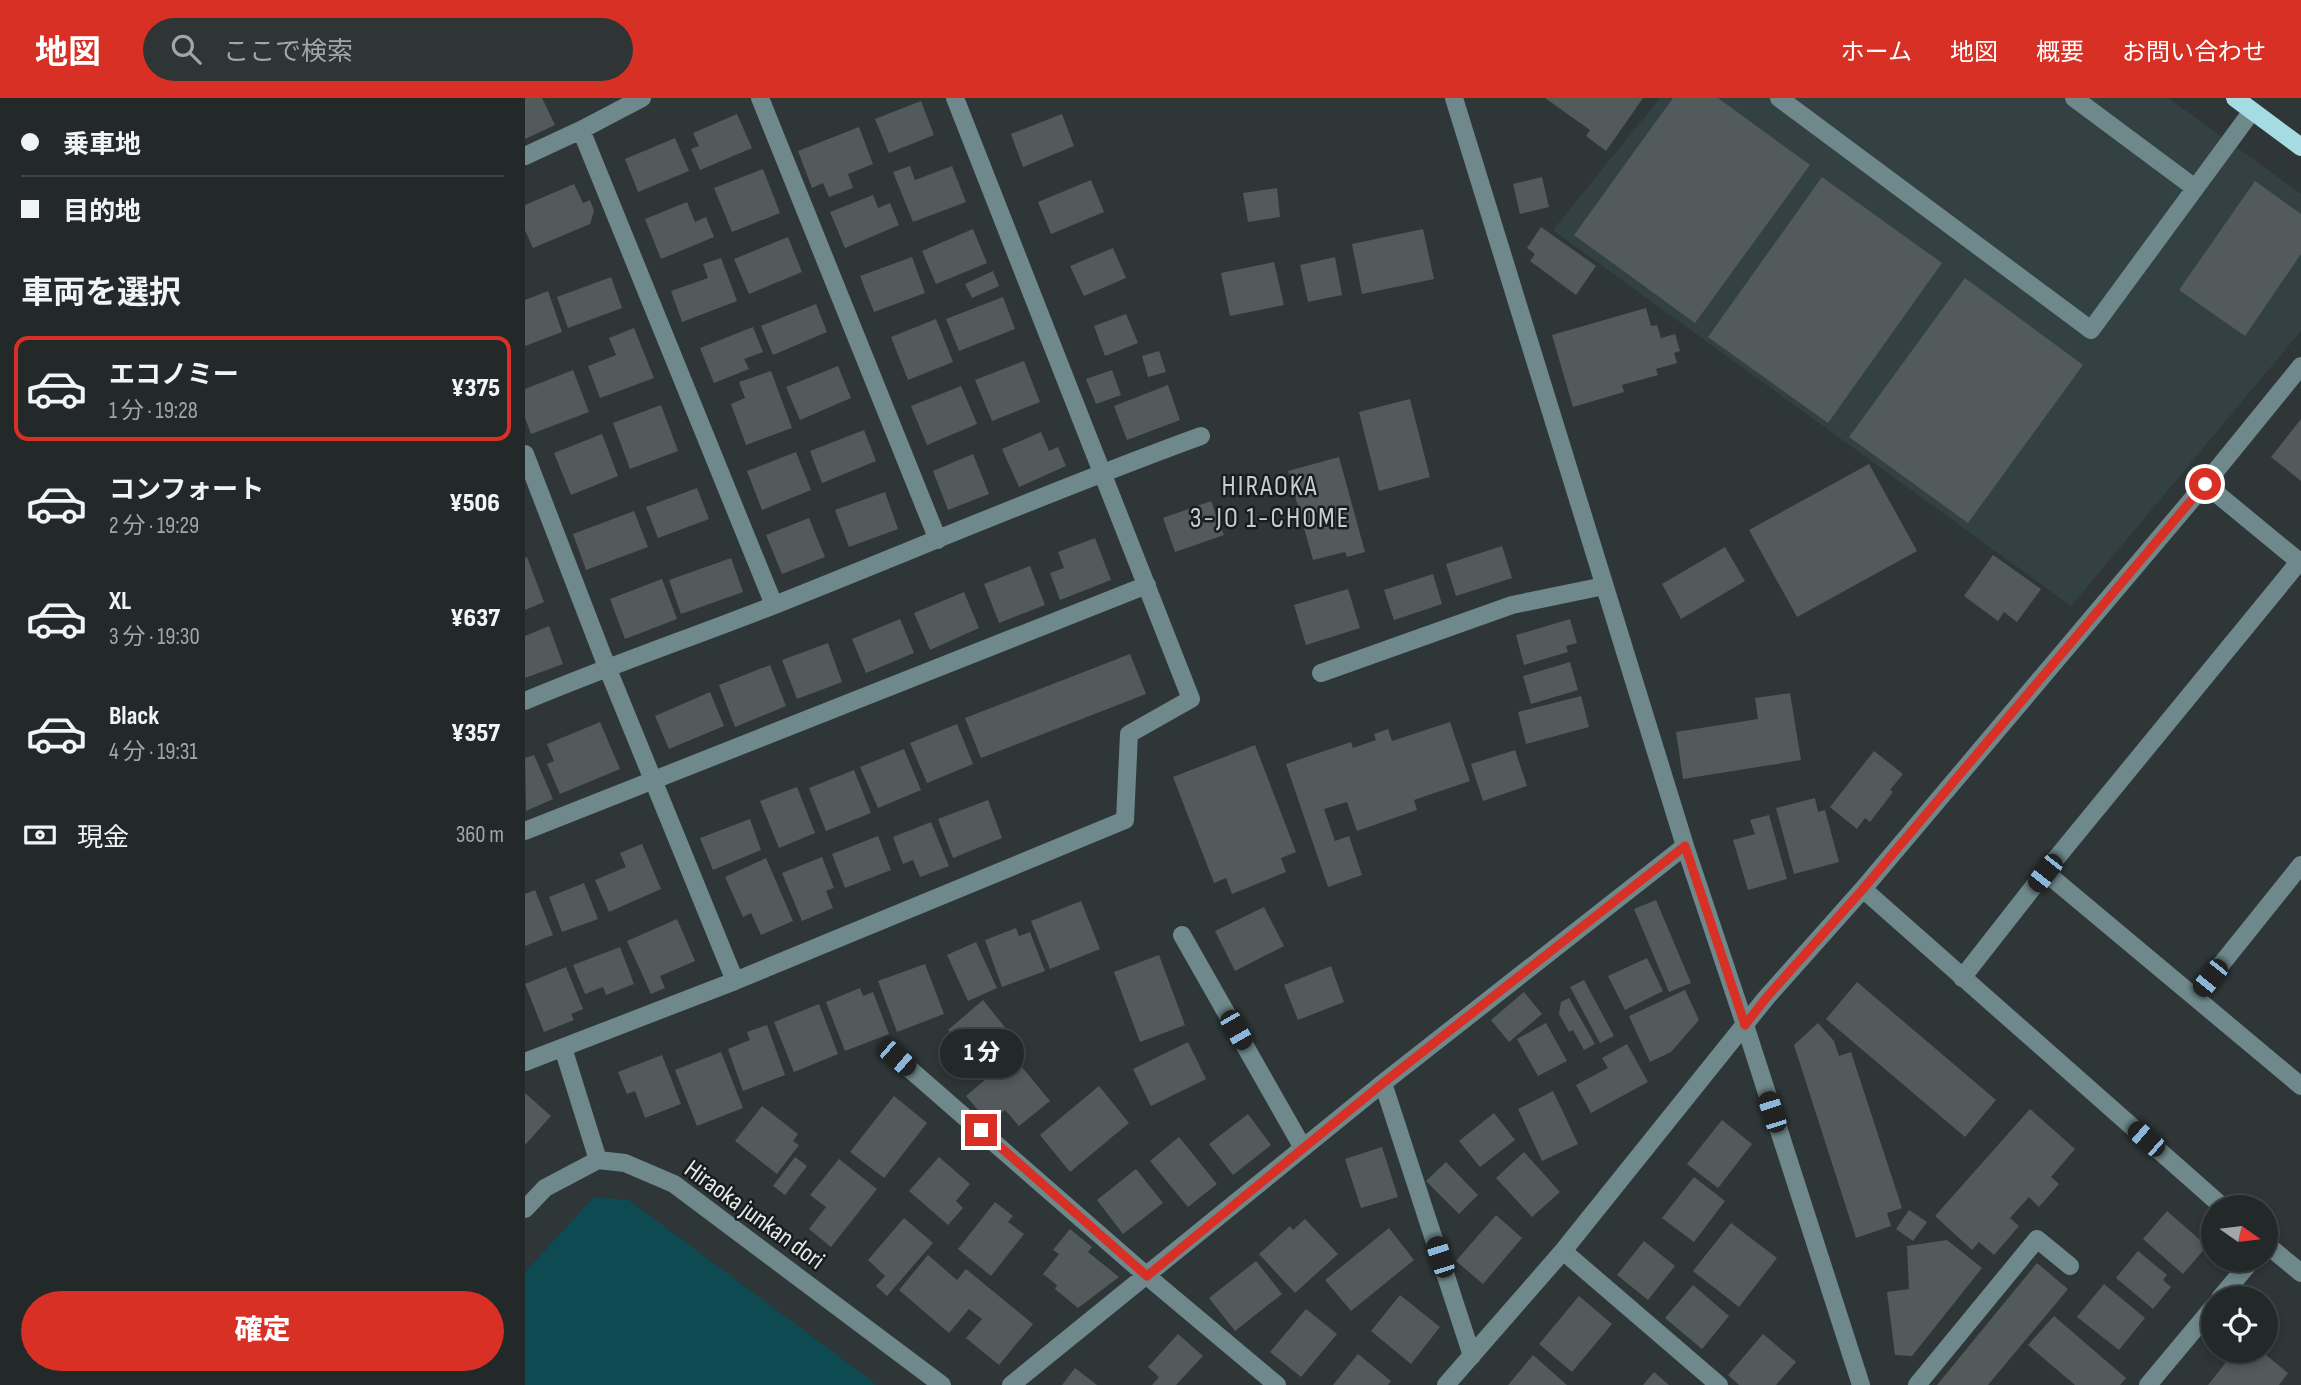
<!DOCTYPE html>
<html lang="ja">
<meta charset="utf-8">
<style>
:root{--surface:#232829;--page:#2f3435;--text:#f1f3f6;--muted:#a3a6a8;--line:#404446;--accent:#d93025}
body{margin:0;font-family:"Sofia Sans Condensed","Noto Sans JP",sans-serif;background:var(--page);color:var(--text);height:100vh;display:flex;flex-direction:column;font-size:26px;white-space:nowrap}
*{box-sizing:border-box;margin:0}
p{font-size:23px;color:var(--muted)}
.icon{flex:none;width:38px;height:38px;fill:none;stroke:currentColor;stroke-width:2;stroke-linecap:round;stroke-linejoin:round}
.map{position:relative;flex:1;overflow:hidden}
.side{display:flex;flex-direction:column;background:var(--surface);width:525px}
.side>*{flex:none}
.banner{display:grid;align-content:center;height:154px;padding:0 21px;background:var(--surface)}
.needle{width:46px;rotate:104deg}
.buttons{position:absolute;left:1676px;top:1097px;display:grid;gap:14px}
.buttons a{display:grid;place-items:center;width:77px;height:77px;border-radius:50%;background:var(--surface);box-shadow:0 4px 10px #0003,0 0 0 2px var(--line);font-size:35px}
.end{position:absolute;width:32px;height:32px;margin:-16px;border:9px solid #d93025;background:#fff;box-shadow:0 0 0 4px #fff}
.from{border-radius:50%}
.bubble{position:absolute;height:49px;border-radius:24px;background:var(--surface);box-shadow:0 4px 10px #0003,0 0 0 2px var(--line);font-size:23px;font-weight:800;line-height:49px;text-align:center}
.car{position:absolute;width:21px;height:42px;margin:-21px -10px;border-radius:9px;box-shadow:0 0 5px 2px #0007;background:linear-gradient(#222 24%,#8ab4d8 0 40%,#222 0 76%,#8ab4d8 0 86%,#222 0)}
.banner b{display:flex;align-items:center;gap:24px;height:66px;font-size:26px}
.banner b+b{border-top:2px solid var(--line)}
.banner i{width:18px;height:18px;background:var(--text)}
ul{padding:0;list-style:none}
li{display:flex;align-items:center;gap:21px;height:105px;margin:0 14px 10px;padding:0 7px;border:4px solid transparent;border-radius:14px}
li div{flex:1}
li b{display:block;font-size:26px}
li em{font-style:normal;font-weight:800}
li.current{border-color:var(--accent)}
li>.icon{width:63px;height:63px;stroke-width:1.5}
h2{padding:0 21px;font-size:32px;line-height:84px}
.pay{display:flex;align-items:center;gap:18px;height:77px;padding:0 21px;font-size:26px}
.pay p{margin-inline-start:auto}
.primary-button{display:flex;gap:14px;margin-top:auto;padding:14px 21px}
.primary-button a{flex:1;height:80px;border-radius:42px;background:var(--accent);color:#fff;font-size:28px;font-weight:800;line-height:80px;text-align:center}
header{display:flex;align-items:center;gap:42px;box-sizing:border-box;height:98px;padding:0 35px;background:var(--accent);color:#fff}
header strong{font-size:33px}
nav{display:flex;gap:38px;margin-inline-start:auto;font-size:24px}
.search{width:490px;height:63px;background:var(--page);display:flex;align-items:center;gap:18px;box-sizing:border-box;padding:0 24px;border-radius:38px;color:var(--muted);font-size:26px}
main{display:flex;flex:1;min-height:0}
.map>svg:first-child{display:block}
.built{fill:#334143}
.green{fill:#0d4a51}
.building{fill:#535a5b}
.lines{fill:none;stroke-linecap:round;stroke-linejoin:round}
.minor{stroke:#6e888b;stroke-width:18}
.major{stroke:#a5dbe2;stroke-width:18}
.route{stroke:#d93025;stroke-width:9}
.labels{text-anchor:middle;stroke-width:5;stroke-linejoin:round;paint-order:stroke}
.street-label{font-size:26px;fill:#e3e8e8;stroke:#1a1d1e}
.neighbourhood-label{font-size:28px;letter-spacing:2px;fill:#c6cfd0;stroke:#1a1d1e}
</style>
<header>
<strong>地図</strong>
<div class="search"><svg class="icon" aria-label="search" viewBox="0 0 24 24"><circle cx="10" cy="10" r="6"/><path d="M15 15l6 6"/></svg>ここで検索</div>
<nav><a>ホーム</a><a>地図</a><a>概要</a><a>お問い合わせ</a></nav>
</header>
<main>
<section class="side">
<div class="banner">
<b><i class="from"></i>乗車地</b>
<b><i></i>目的地</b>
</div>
<h2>車両を選択</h2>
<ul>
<li class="current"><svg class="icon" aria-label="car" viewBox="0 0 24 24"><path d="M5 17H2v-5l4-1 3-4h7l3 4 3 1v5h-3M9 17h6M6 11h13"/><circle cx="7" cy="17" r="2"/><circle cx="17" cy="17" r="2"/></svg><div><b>エコノミー</b><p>1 分 · 19:28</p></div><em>¥375</em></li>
<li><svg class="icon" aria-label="car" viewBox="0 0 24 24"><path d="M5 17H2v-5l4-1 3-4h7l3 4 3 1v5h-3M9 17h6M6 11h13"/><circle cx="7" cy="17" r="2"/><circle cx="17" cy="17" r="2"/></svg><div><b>コンフォート</b><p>2 分 · 19:29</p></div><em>¥506</em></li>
<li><svg class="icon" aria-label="car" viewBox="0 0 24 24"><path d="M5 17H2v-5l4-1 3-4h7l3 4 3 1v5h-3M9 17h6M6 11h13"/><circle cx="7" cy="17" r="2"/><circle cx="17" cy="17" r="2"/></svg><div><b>XL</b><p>3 分 · 19:30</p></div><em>¥637</em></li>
<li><svg class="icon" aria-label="car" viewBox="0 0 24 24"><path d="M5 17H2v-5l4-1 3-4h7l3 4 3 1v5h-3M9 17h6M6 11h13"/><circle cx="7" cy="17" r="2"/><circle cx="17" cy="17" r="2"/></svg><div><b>Black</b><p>4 分 · 19:31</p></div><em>¥357</em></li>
</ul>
<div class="pay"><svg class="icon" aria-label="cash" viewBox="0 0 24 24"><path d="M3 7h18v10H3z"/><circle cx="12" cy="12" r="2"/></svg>現金<p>360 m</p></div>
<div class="primary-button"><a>確定</a></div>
</section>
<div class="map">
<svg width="1776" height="1287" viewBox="0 0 1776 1287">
<rect width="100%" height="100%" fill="#2f3637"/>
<path class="built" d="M 1135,0 L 1643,0 L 1776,96 L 1776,233 L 1546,508 L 1028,132 Z"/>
<path class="green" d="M 69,1099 L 104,1102 L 352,1287 L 0,1287 L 0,1174 Z"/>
<path class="building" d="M 0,0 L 17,0 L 30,27 L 0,41 Z
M 1020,0 L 1118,0 L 1081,53 L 1061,38 L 1065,32 Z
M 1148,0 L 1193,0 L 1285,67 L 1170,225 L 1049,137 Z
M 396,3 L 409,37 L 364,55 L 350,21 Z
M 212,16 L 227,50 L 175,72 L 166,51 L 174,48 L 168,35 Z
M 537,16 L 549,48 L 498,69 L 486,36 Z
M 334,29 L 348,66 L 323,76 L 328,90 L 304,99 L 298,85 L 287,90 L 273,53 Z
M 150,40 L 164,73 L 113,94 L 100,61 Z
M 385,68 L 390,82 L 427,68 L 441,104 L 388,124 L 368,74 Z
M 238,71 L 255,115 L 207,134 L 189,90 Z
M 1017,79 L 1024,109 L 995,116 L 988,86 Z
M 1297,79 L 1417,165 L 1303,325 L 1183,239 Z
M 566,82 L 579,114 L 526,136 L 513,104 Z
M 1730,83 L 1776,116 L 1776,156 L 1720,238 L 1654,192 Z
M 49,86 L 58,105 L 65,102 L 69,113 L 65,126 L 8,150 L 0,132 L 0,107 Z
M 752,90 L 755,119 L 723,124 L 718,95 Z
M 348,97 L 353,110 L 365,105 L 374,127 L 320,150 L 305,114 Z
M 162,104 L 170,124 L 181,119 L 189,139 L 136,161 L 120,121 Z
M 1016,129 L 1071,168 L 1051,197 L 1005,163 L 1010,156 L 1002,150 Z
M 448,131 L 462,165 L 411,186 L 397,153 Z
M 898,131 L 909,181 L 837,196 L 827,146 Z
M 263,139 L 277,174 L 224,196 L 209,161 Z
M 588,150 L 601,180 L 559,198 L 545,168 Z
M 387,159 L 400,195 L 349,214 L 335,178 Z
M 810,159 L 817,197 L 783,204 L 775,167 Z
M 196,160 L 212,203 L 157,224 L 146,193 L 183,180 L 178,166 Z
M 749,164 L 759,207 L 705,218 L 696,175 Z
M 468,173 L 474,188 L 447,200 L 440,186 Z
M 86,179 L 97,210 L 43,230 L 32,199 Z
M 1440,180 L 1558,267 L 1443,425 L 1324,339 Z
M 23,193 L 37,234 L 0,248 L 0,202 Z
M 478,199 L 490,231 L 434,253 L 421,221 Z
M 291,206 L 302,234 L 248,257 L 236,228 Z
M 1121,210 L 1126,228 L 1132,227 L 1136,240 L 1150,236 L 1155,253 L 1149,255 L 1152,265 L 1131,271 L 1133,277 L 1097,287 L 1099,294 L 1048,309 L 1027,237 Z
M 601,216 L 613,245 L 580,258 L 569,228 Z
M 411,221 L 428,264 L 383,282 L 366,239 Z
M 228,229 L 238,254 L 219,261 L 224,271 L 189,285 L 175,250 Z
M 109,230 L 129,280 L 75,300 L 63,268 L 91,257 L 84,240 Z
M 634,253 L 641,274 L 623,279 L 617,258 Z
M 499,263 L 515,304 L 467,323 L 450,282 Z
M 313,268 L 326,300 L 275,322 L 261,289 Z
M 48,272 L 64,314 L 6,336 L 0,320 L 0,291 Z
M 587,272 L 596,297 L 571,306 L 561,281 Z
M 246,273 L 267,330 L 221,347 L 206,306 L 220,300 L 214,284 Z
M 643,287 L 655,322 L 602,342 L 589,308 Z
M 436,288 L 452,326 L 402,347 L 386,308 Z
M 885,301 L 905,379 L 854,393 L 834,314 Z
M 136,307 L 153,353 L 105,371 L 88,325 Z
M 1776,321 L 1776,383 L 1746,359 Z
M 339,332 L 351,363 L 297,385 L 285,353 Z
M 516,334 L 524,353 L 533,349 L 541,368 L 494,389 L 477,351 Z
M 77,336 L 93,378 L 46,397 L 29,355 Z
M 271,354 L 286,392 L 237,412 L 222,373 Z
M 448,356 L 464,396 L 423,412 L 408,373 Z
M 814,359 L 840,454 L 822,459 L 820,454 L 788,462 L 763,373 Z
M 1344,366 L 1392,453 L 1272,519 L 1224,432 Z
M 172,390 L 184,421 L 133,440 L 121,409 Z
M 360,394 L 373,431 L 324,449 L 310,412 Z
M 686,403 L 699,437 L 650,454 L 638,420 Z
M 109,413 L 123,449 L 61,472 L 48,436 Z
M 284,420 L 300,459 L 257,476 L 241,437 Z
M 570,440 L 586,482 L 535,502 L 525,475 L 539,470 L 533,454 Z
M 977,448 L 987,480 L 931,498 L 921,466 Z
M 1200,449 L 1220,483 L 1156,521 L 1137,486 Z
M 1468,457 L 1516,491 L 1492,524 L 1479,514 L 1473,523 L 1439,498 Z
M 2,459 L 19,504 L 0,512 L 0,460 Z
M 206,460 L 218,494 L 156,516 L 144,482 Z
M 505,468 L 520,507 L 474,525 L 459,486 Z
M 908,476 L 917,506 L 869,522 L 859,492 Z
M 137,481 L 152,521 L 100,541 L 85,501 Z
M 823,491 L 835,530 L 781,547 L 769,507 Z
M 439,494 L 454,530 L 405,552 L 389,515 Z
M 375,521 L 389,555 L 341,575 L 327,541 Z
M 1045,521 L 1052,545 L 1041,548 L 1043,554 L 999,567 L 991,537 Z
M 24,528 L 38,566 L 0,580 L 0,538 Z
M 303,545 L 317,584 L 272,601 L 257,562 Z
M 605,556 L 621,596 L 456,660 L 440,620 Z
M 1045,564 L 1053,592 L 1006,606 L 998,578 Z
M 245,567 L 261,608 L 210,629 L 194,587 Z
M 185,594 L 199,628 L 144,651 L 130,618 Z
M 1265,595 L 1276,662 L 1158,681 L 1151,634 L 1233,621 L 1230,600 Z
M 1056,598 L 1064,629 L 1001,646 L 993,614 Z
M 75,624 L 95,671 L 35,696 L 22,666 L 29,663 L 22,646 Z
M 925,624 L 945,683 L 889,702 L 892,712 L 832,733 L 822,704 L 799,711 L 810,743 L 824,738 L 837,777 L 803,789 L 761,666 L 826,644 L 828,650 L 851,642 L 849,636 L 863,631 L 867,643 Z
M 432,626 L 448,666 L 402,685 L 385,645 Z
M 730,647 L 771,754 L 756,760 L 761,774 L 707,796 L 701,780 L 689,785 L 648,679 Z
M 379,651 L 396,692 L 353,710 L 335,669 Z
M 990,652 L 1002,688 L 958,703 L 946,666 Z
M 1349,653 L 1378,676 L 1365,692 L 1368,694 L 1345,724 L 1340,720 L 1332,731 L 1305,709 Z
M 9,657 L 28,701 L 1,713 L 0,660 Z
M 329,672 L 346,715 L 301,733 L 284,690 Z
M 272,689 L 290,735 L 254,750 L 235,703 Z
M 1290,700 L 1293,714 L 1300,712 L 1314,764 L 1269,776 L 1251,710 Z
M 463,702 L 477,740 L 428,760 L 413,721 Z
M 1244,717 L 1262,781 L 1223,792 L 1208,742 L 1230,736 L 1225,722 Z
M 225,721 L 236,752 L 188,772 L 175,740 Z
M 406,724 L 424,768 L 395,779 L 388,762 L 378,766 L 368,739 Z
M 353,738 L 366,772 L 320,790 L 307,756 Z
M 117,746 L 136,791 L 84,814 L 70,782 L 101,769 L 95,755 Z
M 297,759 L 309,790 L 301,793 L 308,810 L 277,823 L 257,775 Z
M 241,760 L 268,823 L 236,837 L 226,815 L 218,819 L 200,779 Z
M 59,785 L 73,821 L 37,834 L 24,799 Z
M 10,792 L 28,837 L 0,848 L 0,796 Z
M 1131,802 L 1166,885 L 1144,894 L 1109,811 Z
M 556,803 L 575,851 L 525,871 L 506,823 Z
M 739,809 L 759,848 L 710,873 L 690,833 Z
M 152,821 L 170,863 L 135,878 L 140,890 L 126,896 L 102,843 Z
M 491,830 L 494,838 L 505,834 L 520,873 L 477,889 L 460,842 Z
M 451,844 L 472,890 L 443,903 L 422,857 Z
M 95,849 L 109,886 L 81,897 L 78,889 L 60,896 L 48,867 Z
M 634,857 L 660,927 L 615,944 L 589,874 Z
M 1122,860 L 1138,893 L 1100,912 L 1083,878 Z
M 400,866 L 419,916 L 372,934 L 353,883 Z
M 806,868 L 819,904 L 773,922 L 759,887 Z
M 41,869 L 58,911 L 46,916 L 49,922 L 19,934 L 0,886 Z
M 1059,882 L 1089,938 L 1075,945 L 1045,889 Z
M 1332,884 L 1471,1002 L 1440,1039 L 1301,921 Z
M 335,890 L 338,898 L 348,894 L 364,936 L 320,953 L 301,904 Z
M 1160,892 L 1174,922 L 1146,954 L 1125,964 L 1104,918 Z
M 999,894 L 1017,916 L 984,944 L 966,922 Z
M 1044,900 L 1070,946 L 1059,952 L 1048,932 L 1044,934 L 1034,916 L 1036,904 Z
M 458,902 L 487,938 L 446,973 L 428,952 L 435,946 L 423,932 Z
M 294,906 L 313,956 L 269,974 L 249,924 Z
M 1021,925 L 1042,963 L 1013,978 L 992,941 Z
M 1293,925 L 1309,943 L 1314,958 L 1326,954 L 1377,1110 L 1362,1115 L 1366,1128 L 1331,1140 L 1269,947 Z
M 242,927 L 260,977 L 218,993 L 203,951 L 225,942 L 222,934 Z
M 663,944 L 681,981 L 626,1008 L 608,971 Z
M 1102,946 L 1123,984 L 1066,1015 L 1051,987 L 1083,970 L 1077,960 Z
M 196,954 L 218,1010 L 172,1028 L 150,972 Z
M 137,957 L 156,1006 L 120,1020 L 110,993 L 102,996 L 93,974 Z
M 488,958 L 525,1003 L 494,1028 L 480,1012 L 464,1025 L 441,998 Z
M 574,988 L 604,1025 L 545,1074 L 515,1037 Z
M 1028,993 L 1053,1046 L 1017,1063 L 993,1011 Z
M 0,995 L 26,1018 L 0,1047 Z
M 369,998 L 402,1025 L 359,1080 L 325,1054 Z
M 237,1008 L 273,1036 L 268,1043 L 274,1047 L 252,1076 L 210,1043 Z
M 1505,1011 L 1550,1051 L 1526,1079 L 1534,1086 L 1514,1109 L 1504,1099 L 1485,1120 L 1494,1128 L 1469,1157 L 1454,1144 L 1447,1152 L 1410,1118 Z
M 969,1015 L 990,1042 L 955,1069 L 934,1043 Z
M 723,1016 L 746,1047 L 708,1077 L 684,1046 Z
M 1197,1022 L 1227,1046 L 1193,1090 L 1162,1066 Z
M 654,1039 L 692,1086 L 663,1109 L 625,1063 Z
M 857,1049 L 873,1099 L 836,1110 L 820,1061 Z
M 999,1054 L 1035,1094 L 1007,1119 L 971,1080 Z
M 270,1059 L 282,1068 L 260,1097 L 248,1088 Z
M 414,1059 L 445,1086 L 431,1103 L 438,1110 L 423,1127 L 384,1093 Z
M 314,1061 L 352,1091 L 306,1149 L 284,1131 L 301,1109 L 285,1097 Z
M 921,1064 L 953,1097 L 934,1116 L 901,1083 Z
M 611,1071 L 638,1105 L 598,1136 L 572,1102 Z
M 1169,1079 L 1200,1103 L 1169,1144 L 1137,1120 Z
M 470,1104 L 488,1118 L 483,1124 L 499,1136 L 466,1178 L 433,1151 Z
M 1384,1112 L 1402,1124 L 1388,1143 L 1371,1131 Z
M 1642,1113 L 1682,1148 L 1658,1176 L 1618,1141 Z
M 971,1117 L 997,1140 L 958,1186 L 931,1163 Z
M 379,1120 L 408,1145 L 362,1198 L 351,1188 L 360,1178 L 343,1162 Z
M 780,1121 L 813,1156 L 770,1195 L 734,1156 L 765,1128 L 768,1132 Z
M 1206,1125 L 1252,1160 L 1214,1209 L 1168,1173 Z
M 864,1130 L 889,1162 L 826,1213 L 800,1182 Z
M 545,1131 L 567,1149 L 563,1154 L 594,1179 L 553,1210 L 530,1191 L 532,1187 L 518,1176 L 534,1156 L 528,1152 Z
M 1422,1142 L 1457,1170 L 1387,1258 L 1370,1257 L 1362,1194 L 1384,1191 L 1382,1148 Z
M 1119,1143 L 1150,1168 L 1123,1202 L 1092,1177 Z
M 1613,1153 L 1642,1177 L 1638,1182 L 1646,1189 L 1628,1211 L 1591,1180 Z
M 403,1157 L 432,1182 L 441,1171 L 508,1226 L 474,1267 L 441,1240 L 457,1221 L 444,1211 L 424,1235 L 374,1192 Z
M 731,1163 L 757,1196 L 710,1233 L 684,1200 Z
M 1512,1165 L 1543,1191 L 1463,1287 L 1412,1287 Z
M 1579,1186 L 1620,1220 L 1594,1252 L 1552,1219 Z
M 1168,1187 L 1204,1218 L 1177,1251 L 1140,1220 Z
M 875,1197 L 915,1229 L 886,1266 L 846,1233 Z
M 1054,1198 L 1087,1226 L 1047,1274 L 1014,1246 Z
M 781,1211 L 812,1236 L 776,1279 L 745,1254 Z
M 1529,1218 L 1601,1280 L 1595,1287 L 1550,1287 L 1503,1247 Z
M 653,1236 L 678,1258 L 651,1287 L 627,1287 L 634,1279 L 623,1269 Z
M 1238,1236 L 1271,1264 L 1251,1287 L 1214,1287 L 1203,1277 Z
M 1710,1253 L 1736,1253 L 1763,1275 L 1754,1287 L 1683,1287 Z
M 833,1256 L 866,1283 L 863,1287 L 808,1287 Z
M 1008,1257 L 1042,1287 L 983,1287 Z
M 550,1270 L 572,1287 L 537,1287 Z
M 1129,1274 L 1144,1287 L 1118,1287 Z"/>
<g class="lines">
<path class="minor" d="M 235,0 L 413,442
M 929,0 L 1160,748 L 1220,927 L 1336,1287
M 1254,0 L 1566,232 L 1727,13
M 1549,0 L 1670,90
M 56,32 L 249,507
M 0,58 L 56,32 L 117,0
M 0,356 L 82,569 L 210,883
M 1680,386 L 1776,465
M 796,575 L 987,507 L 1079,488
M 0,603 C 83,568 168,539 252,506 C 393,450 533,390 676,338
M 0,733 L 622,487
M 1520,774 L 1776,988
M 1338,791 L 1699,1110
M 657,837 L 778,1050
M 1437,880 L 1520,774 L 1774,464
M 1670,899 L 1776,767
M 38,950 L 73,1062
M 372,960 L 622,1178 L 752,1287
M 0,964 L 210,883 L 600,722 L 604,636 L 666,601 L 430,0
M 858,985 L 947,1258
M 0,1111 L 20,1090 L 73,1062 L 100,1065 L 149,1086 L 417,1287
M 1741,1146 L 1776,1175
M 1038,1153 L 1194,1287
M 1695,1200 L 1727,1162
M 486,1287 L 858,985 L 1160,748
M 921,1287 L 1038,1153 L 1241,900 L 1338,791 L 1680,386 L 1776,268
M 1392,1287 L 1512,1141 L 1545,1168
M 1623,1287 L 1689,1208"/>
<path class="major" d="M 1710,0 L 1776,49"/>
</g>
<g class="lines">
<path class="route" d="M 456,1032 L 622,1178 L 858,985 L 1160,748 L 1220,927 L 1241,900 L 1338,791 L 1680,386"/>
</g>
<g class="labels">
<g class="street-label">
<text transform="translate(230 1116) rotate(36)" y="9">Hiraoka junkan dori</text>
</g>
<g class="neighbourhood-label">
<text x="745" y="397">HIRAOKA<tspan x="745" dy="32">3-JO 1-CHOME</tspan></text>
</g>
</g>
</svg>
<div class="buttons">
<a><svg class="needle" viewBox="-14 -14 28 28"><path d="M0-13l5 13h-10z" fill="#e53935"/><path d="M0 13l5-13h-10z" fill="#a3a6a8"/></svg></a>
<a><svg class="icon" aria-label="locate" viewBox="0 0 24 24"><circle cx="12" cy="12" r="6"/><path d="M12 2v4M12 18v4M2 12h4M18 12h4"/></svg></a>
</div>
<i class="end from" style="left:1680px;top:386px"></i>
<i class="end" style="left:456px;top:1032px"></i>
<div class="bubble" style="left:415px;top:931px;width:84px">1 分</div>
<i class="car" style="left:1520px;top:775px;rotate:218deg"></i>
<i class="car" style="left:1685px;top:880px;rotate:219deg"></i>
<i class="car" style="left:711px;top:932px;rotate:150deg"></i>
<i class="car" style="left:372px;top:960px;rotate:131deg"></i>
<i class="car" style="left:1247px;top:1014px;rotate:342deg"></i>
<i class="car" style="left:1621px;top:1041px;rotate:311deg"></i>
<i class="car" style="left:915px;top:1159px;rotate:342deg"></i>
</div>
</main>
